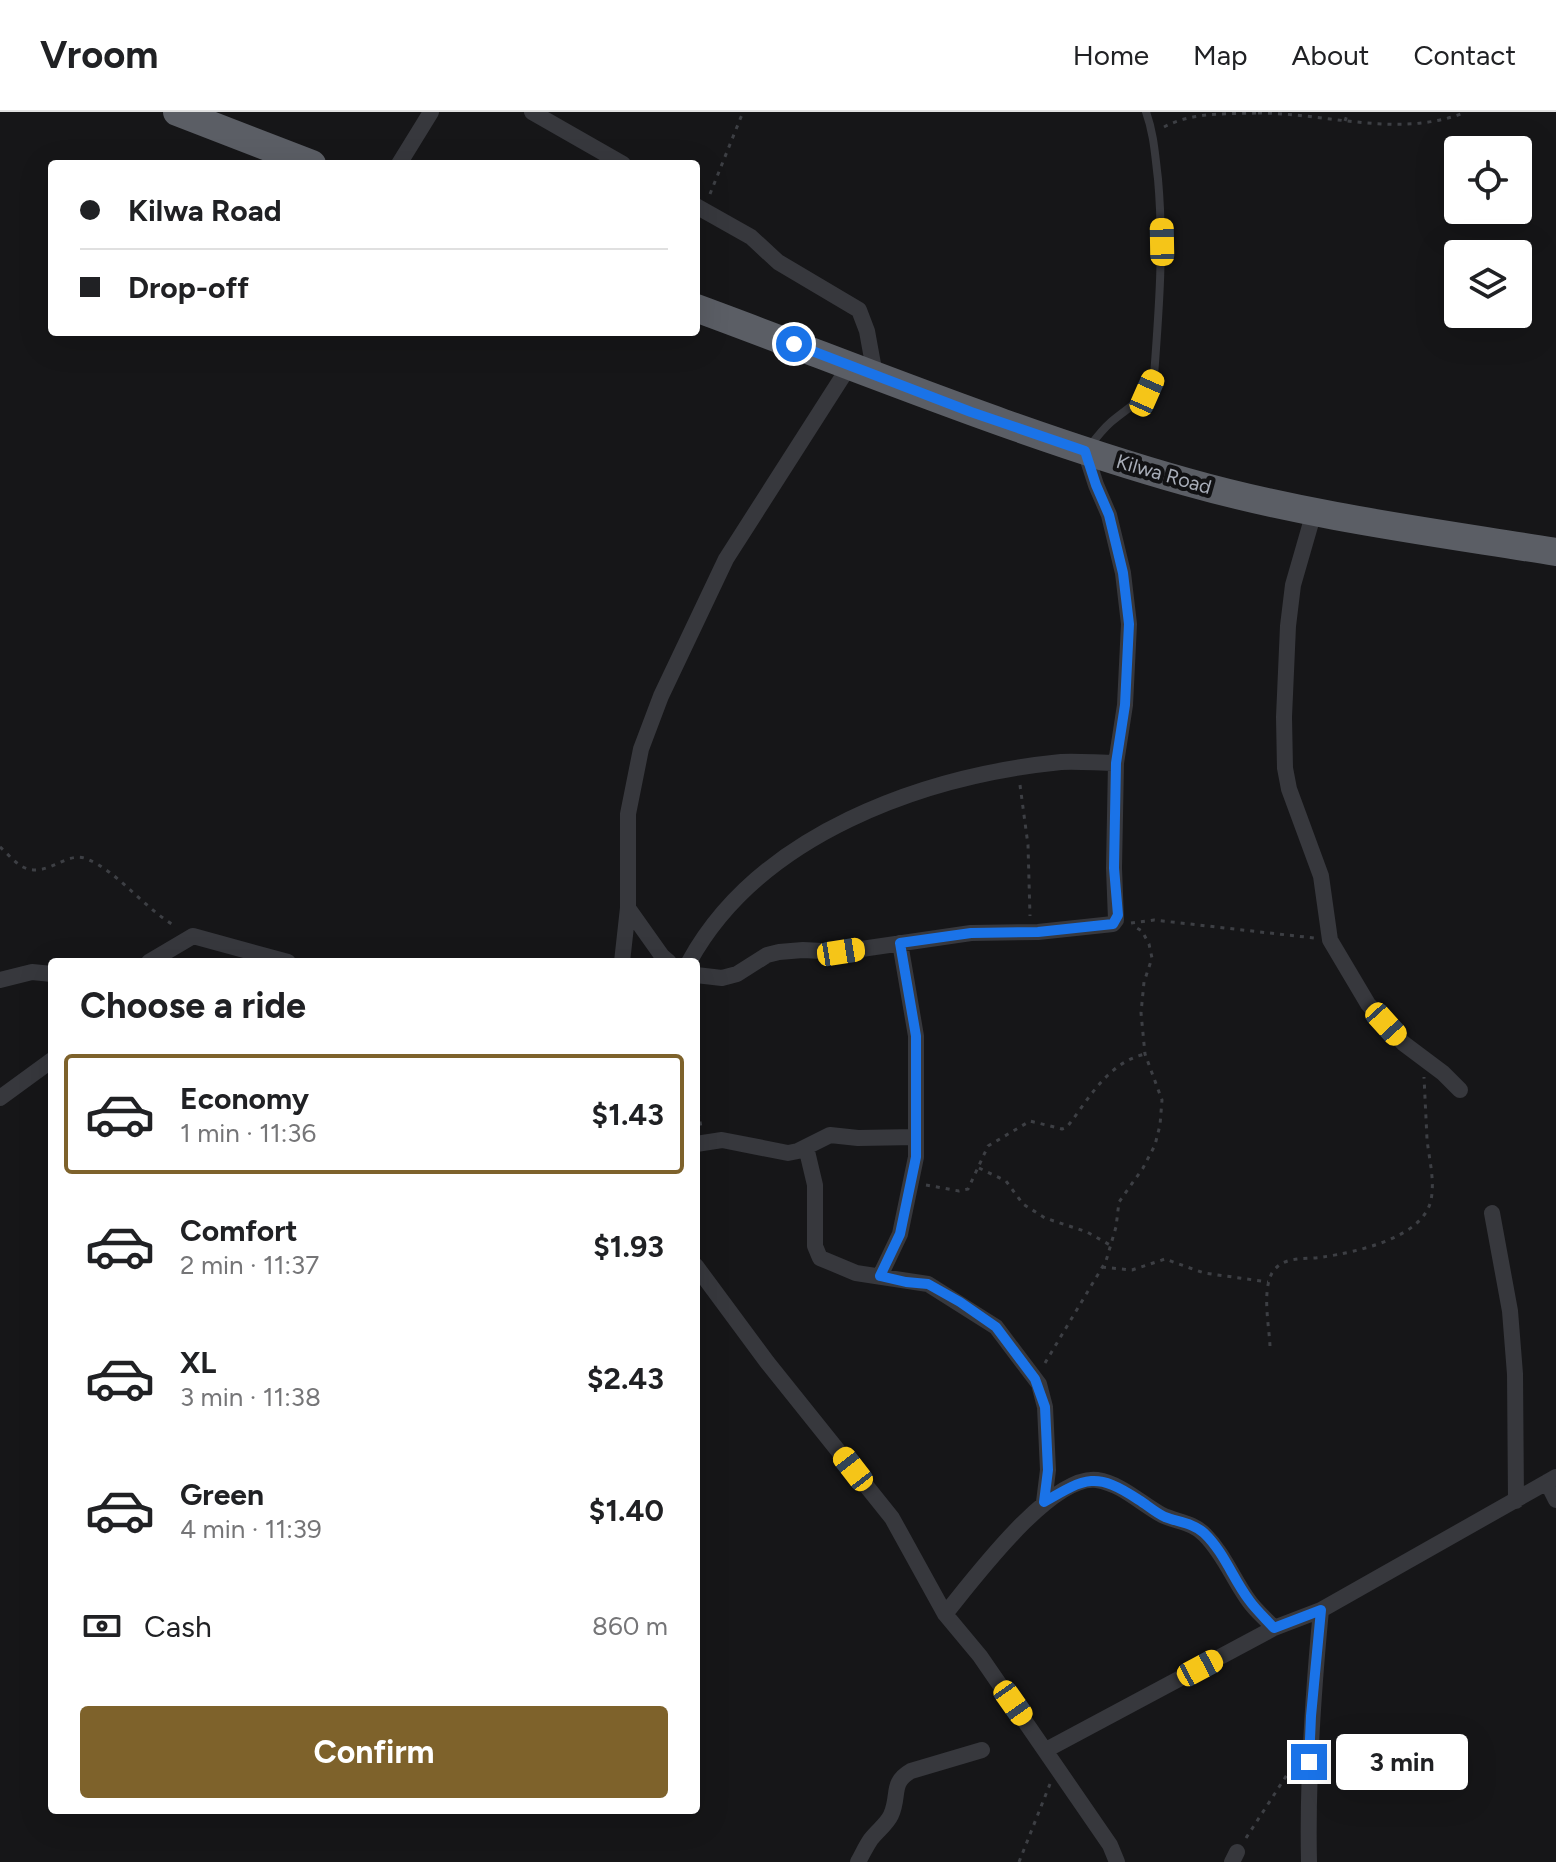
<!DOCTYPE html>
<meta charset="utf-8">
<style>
:root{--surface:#fff;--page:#f2f2f2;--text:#202124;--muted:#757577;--line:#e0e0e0;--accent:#7e622b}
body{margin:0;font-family:Figtree,sans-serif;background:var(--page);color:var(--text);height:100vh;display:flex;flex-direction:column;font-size:30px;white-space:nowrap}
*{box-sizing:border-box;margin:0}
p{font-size:26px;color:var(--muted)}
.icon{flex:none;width:44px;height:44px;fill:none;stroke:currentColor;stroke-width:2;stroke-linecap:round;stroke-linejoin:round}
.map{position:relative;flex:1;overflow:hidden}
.side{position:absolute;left:48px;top:846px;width:652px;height:856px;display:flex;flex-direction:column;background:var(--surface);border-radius:8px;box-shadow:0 8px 32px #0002}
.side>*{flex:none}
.top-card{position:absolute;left:48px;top:48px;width:652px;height:176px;border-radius:8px;box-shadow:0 8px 32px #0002;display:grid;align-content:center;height:176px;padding:0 32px;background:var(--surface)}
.fabs{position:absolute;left:1444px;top:24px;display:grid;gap:16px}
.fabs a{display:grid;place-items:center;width:88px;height:88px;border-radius:8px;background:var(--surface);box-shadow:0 8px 32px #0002;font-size:40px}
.end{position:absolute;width:36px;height:36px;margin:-18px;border:10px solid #1a73e8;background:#fff;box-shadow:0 0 0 4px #fff}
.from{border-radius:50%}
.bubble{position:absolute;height:56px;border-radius:8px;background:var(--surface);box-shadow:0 8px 32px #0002;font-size:26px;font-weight:700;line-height:56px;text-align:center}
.car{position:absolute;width:24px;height:48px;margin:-24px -12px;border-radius:10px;box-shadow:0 0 6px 2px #0007;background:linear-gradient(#f5c518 24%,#345 0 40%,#f5c518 0 76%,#345 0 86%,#f5c518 0)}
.top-card b{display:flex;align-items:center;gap:28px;height:76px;font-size:30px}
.top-card b+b{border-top:2px solid var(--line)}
.top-card i{width:20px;height:20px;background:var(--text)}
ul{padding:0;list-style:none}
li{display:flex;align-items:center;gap:24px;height:120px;margin:0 16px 12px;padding:0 16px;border:4px solid transparent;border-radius:8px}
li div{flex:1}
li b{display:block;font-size:30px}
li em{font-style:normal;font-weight:700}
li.current{border-color:var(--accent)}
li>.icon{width:72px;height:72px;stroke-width:1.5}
h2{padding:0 32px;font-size:36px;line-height:96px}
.pay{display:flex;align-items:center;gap:20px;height:88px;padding:0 32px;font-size:30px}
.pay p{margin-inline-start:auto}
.cta{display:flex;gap:16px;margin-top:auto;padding:16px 32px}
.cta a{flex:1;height:92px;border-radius:8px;background:var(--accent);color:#fff;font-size:32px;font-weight:700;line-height:92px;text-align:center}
header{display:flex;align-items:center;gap:48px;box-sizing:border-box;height:112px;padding:0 40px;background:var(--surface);border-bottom:2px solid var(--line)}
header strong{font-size:38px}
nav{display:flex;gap:44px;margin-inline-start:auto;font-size:28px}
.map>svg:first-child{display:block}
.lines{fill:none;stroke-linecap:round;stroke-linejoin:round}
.path{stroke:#3d3f44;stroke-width:3;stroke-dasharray:4 6;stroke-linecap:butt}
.service{stroke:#37383d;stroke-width:8}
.minor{stroke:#37383d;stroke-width:16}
.trunk{stroke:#5b5e65;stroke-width:28}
.route{stroke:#1a73e8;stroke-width:10}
.labels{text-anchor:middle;stroke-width:8;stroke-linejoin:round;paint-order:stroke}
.street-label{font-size:20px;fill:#a8adb8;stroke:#111113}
</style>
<header>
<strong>Vroom</strong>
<nav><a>Home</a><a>Map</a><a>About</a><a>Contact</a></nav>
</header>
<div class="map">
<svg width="1556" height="1750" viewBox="0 0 1556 1750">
<rect width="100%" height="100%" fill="#161618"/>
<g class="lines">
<path class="path" d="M 1258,1 C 1327,1 1400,27 1466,0
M 1345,9 L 1348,0
M 1164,15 C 1192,0 1226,2 1258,1
M 710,82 L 743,0
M 1020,673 L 1028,733 L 1030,804
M 0,735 C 7,741 15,751 23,755 C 47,767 66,738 87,747 C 117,759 144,796 175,814
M 1131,811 L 1154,808 L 1314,826
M 696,990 L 701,1015
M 979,1056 L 1006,1069 L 1023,1092 L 1045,1106 L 1087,1120 L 1110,1133
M 926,1073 L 959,1079 L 968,1077 L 988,1034 L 1030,1009 L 1062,1017 L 1067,1015 C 1089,987 1107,951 1145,942
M 1102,1155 L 1132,1158 L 1165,1147 L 1204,1161 L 1268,1170
M 1270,1234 C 1269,1213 1262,1180 1272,1161 C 1283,1143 1305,1148 1323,1145 C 1356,1140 1423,1126 1431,1088 C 1435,1068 1429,1047 1427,1027 C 1426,1006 1425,986 1424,965
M 1045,1251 L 1106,1149 L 1116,1115 L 1119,1090 L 1143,1056 L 1155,1033 L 1160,1013 L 1162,988 L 1145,942 L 1141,901 L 1144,870 L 1152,846 L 1149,832 L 1142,819 L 1132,813
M 1246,1726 L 1294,1652
M 1019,1750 L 1050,1672"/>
<path class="service" d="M 1090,334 C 1096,326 1103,317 1111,310 C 1131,293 1143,290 1154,264 C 1159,198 1164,133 1158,67 C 1155,43 1154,22 1146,0"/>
<path class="minor" d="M 532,0 L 623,52
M 399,52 L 431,0
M 696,94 L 751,125 L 778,150 L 859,198 L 867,219 L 875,263
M 1314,400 L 1293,473 L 1288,514 L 1284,605 L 1285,656 L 1289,677 L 1321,764 L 1330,828 L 1368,892 L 1403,931 L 1443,961 L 1460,978
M 628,796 L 662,844 L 669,850
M 149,850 L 193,824 L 288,850
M 622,850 L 628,796 L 628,702 L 641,637 L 661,584 L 726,447 L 850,253
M 689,850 C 759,722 923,664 1061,650 C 1079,649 1098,651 1116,651
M 696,863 L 722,866 L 737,862 L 767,843 L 779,840 L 803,838 L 841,840 L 971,821 L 1038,820 L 1113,812 L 1116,808 L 1114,756 L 1116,651 L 1125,593 L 1129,512 L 1123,461 L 1109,403 L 1096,373 L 1085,339
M 0,868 L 32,860 L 52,862
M 0,986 L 52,948
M 696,1032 L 722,1028 L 788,1041 L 798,1039 L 830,1023 L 858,1026 L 916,1025
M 806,1035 L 815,1073 L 815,1134 L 820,1146 L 856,1161 L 928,1172 L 996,1215 L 1039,1272 L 1045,1295 L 1048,1358 L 1044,1390
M 1492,1101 L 1510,1199 L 1515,1262 L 1516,1389
M 696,1154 L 767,1250 L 892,1406 L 945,1502 L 980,1544 L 1110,1733 L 1117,1750
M 880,1164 L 900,1122 L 916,1045 L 916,924 L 900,831
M 1547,1370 L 1556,1388
M 945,1502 C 973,1468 1051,1362 1097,1368 C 1122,1372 1140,1391 1162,1403 C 1176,1410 1193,1410 1205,1423 C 1224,1442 1233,1467 1249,1489 C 1256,1499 1266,1507 1274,1516
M 1046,1638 L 1274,1516 L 1321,1498
M 858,1750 C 862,1743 866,1734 871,1727 C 877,1719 887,1712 891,1703 C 900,1683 890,1671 911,1659 L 982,1638
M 1232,1750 L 1237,1740
M 1309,1750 C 1307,1665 1313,1582 1321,1498 L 1556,1365"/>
<path class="trunk" d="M 177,0 L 312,52
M 696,196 C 859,256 1020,323 1187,370 C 1307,404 1433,420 1556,440"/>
</g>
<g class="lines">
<path class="route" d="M 794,232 L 971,300 L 1085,339 L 1096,373 L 1109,403 L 1123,461 L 1129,512 L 1125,593 L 1116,651 L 1114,756 L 1118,803 L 1113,812 L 1038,820 L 971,821 L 900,831 L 916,924 L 916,1045 L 900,1122 L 880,1164 L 906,1170 L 928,1172 L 960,1190 L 996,1215 L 1035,1267 L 1045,1295 L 1048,1358 L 1044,1390 C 1085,1366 1096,1359 1139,1388 C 1147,1393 1156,1401 1165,1405 C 1178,1410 1193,1411 1204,1421 C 1224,1440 1233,1467 1249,1488 C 1256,1498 1266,1507 1274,1516 L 1321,1498 L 1311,1604 L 1309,1650"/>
</g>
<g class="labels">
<g class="street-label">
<text transform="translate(1164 362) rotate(16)" y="7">Kilwa Road</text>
</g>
</g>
</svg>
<div class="fabs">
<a><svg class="icon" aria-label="locate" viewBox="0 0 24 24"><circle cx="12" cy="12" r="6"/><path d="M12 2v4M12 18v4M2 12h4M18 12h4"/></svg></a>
<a><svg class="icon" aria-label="layers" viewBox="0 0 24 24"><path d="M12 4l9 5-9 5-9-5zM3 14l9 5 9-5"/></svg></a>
</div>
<i class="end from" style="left:794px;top:232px"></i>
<i class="end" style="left:1309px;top:1650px"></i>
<div class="bubble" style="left:1336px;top:1622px;width:132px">3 min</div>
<i class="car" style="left:1162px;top:130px;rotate:359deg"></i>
<i class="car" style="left:1147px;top:281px;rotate:24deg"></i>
<i class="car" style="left:841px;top:840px;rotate:81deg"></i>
<i class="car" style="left:1386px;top:912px;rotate:138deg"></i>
<i class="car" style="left:853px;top:1357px;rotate:322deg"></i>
<i class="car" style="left:1200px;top:1556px;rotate:62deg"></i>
<i class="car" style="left:1013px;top:1591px;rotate:145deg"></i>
<div class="top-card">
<b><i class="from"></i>Kilwa Road</b>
<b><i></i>Drop-off</b>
</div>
<section class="side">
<h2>Choose a ride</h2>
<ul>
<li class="current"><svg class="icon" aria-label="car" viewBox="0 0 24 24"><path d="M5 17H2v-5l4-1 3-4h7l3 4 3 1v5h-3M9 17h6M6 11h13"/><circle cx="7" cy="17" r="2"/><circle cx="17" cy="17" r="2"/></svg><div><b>Economy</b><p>1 min · 11:36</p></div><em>$1.43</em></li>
<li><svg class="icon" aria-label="car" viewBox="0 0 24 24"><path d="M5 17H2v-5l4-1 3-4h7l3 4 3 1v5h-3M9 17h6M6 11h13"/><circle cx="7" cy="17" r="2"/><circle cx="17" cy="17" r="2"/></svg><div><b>Comfort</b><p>2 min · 11:37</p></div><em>$1.93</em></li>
<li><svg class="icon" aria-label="car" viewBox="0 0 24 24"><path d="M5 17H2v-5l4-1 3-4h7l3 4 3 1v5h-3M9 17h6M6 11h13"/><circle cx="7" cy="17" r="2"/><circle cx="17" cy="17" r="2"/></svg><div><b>XL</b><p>3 min · 11:38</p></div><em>$2.43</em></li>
<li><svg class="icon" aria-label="car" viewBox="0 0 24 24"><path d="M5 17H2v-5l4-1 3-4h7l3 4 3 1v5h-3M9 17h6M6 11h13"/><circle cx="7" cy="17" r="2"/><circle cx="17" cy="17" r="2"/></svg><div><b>Green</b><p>4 min · 11:39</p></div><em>$1.40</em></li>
</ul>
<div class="pay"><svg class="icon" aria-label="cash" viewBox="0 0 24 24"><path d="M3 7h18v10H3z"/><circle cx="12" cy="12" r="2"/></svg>Cash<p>860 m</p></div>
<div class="cta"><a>Confirm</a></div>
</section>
</div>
